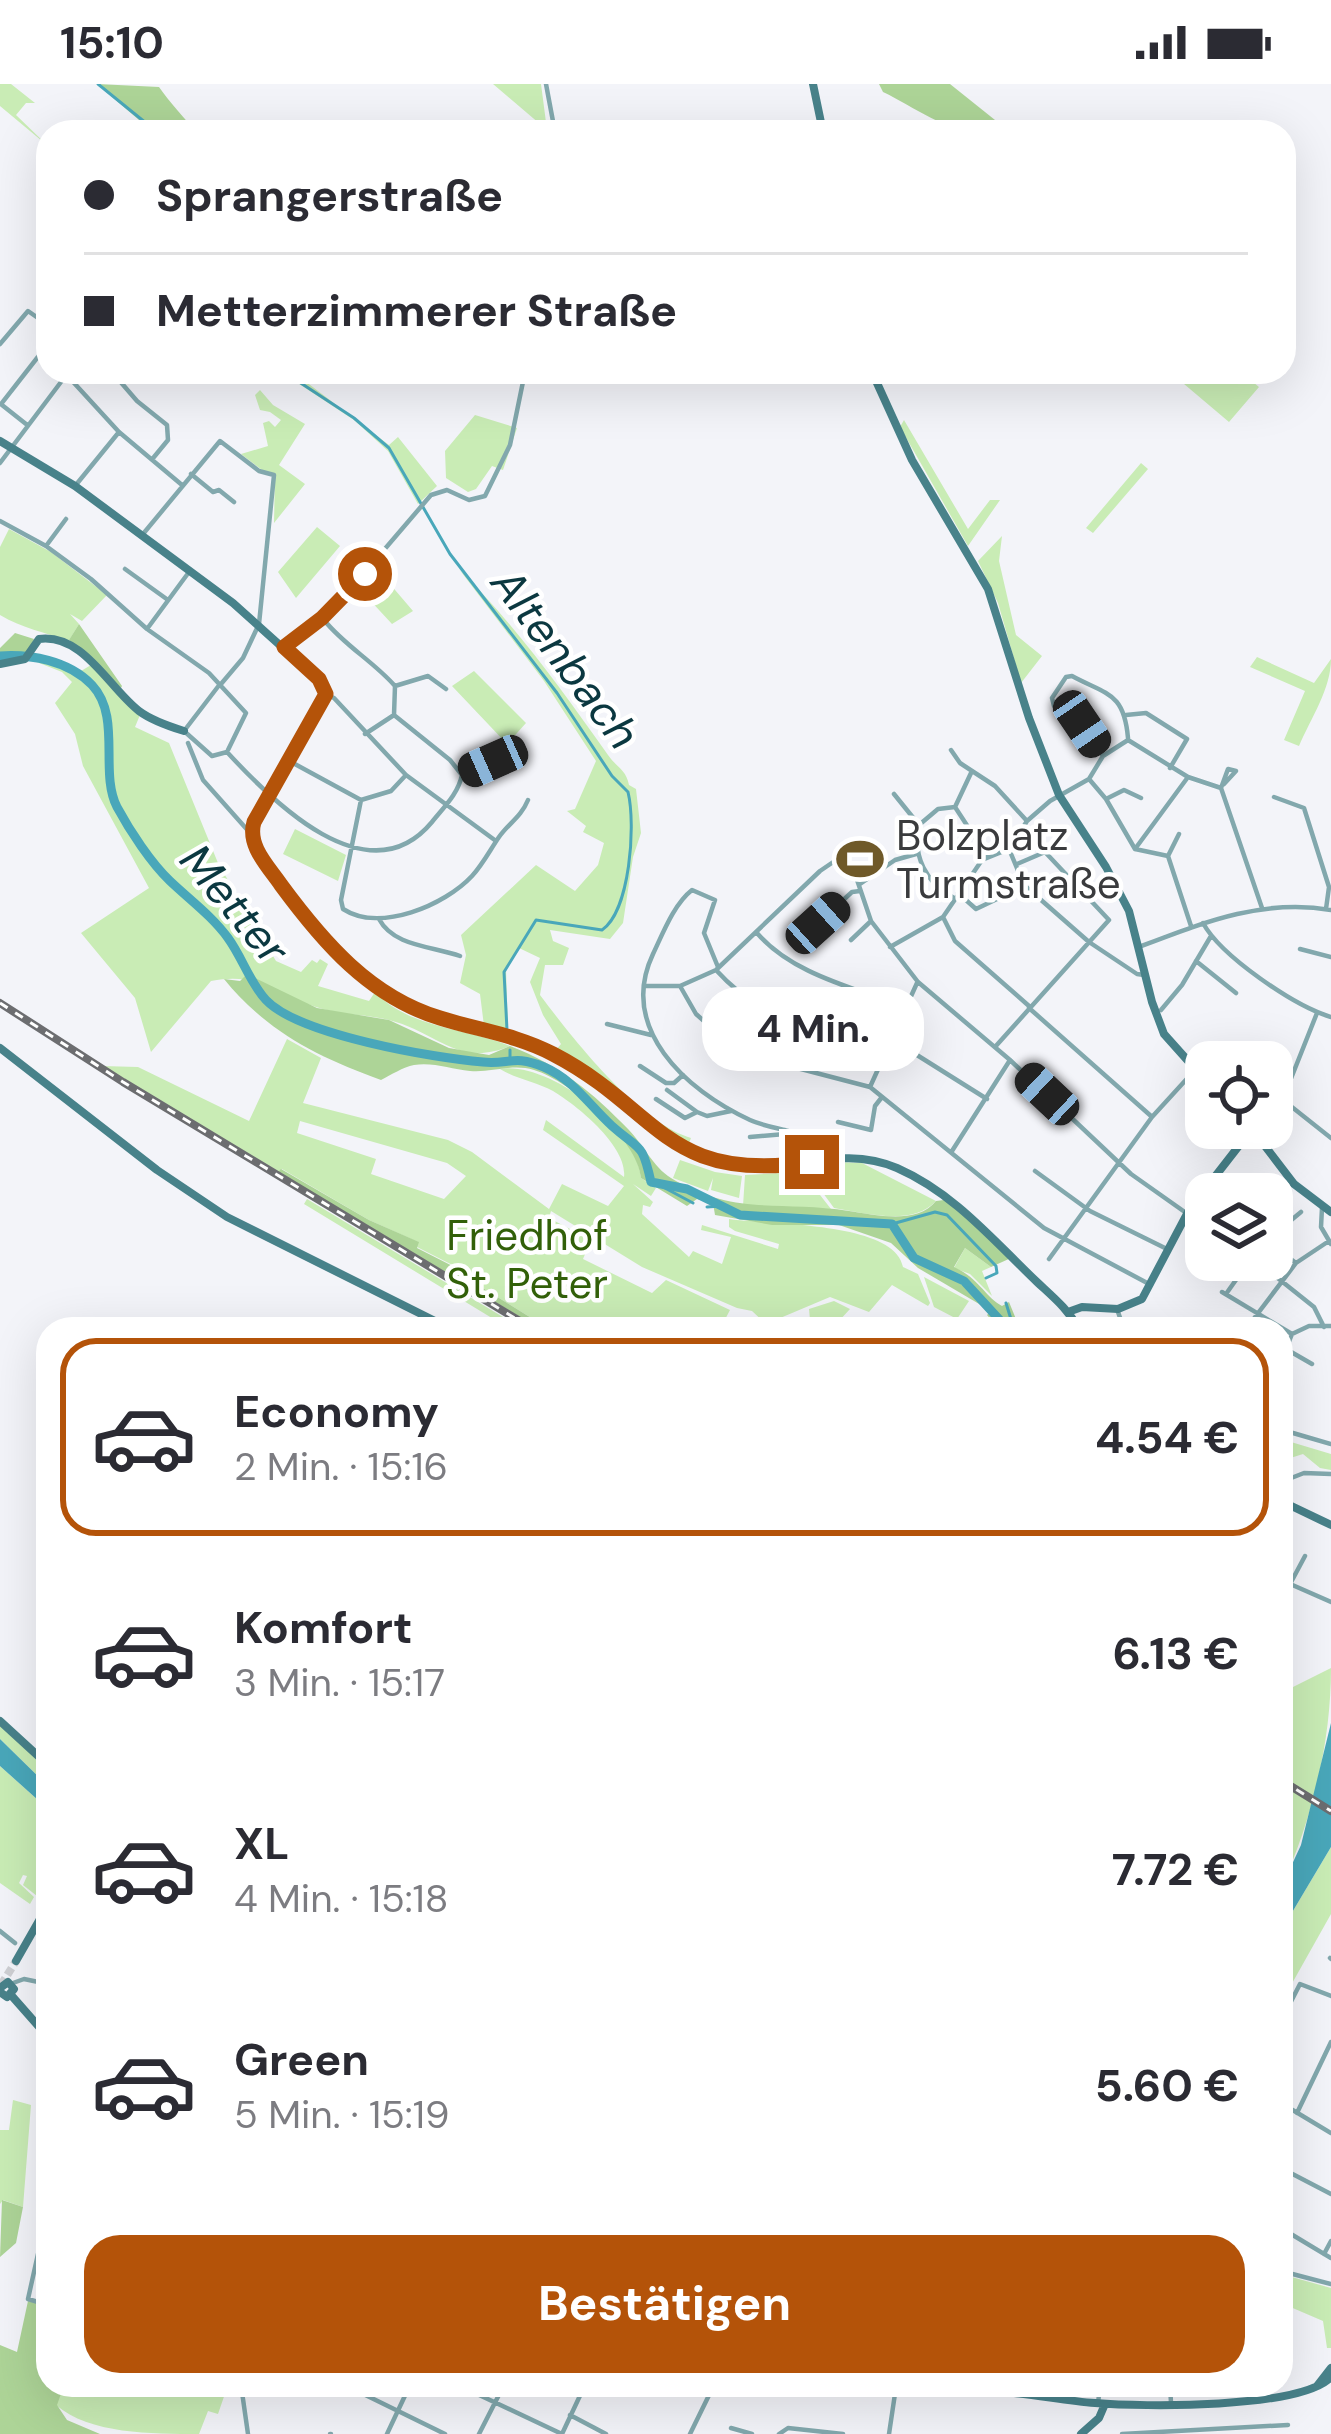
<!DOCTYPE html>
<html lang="de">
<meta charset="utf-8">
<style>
:root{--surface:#fff;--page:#f7f7f7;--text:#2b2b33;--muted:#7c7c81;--line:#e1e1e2;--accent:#b45309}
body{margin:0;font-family:"DM Sans",sans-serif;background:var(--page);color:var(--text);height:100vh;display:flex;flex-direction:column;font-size:45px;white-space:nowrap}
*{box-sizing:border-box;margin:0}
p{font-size:39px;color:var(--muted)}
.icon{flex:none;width:66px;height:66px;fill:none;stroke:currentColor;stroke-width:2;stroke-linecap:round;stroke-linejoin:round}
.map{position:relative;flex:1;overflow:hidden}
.panel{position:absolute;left:36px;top:1233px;width:1257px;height:1080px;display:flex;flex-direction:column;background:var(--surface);border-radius:36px;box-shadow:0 12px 48px #0002}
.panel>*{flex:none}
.top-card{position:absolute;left:36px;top:36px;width:1260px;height:264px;border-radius:36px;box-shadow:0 12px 48px #0002;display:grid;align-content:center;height:264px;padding:0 48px;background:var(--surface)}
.tools{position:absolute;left:1185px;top:957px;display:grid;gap:24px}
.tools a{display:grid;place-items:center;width:108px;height:108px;border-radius:24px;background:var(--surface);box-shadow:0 12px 48px #0002;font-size:60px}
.end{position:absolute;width:54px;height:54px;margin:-27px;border:15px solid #b45309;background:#fff;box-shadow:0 0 0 6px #fff}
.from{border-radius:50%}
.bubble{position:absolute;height:84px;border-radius:36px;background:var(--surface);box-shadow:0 12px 48px #0002;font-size:39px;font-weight:700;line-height:84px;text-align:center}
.car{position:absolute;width:36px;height:72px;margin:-36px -18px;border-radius:15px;box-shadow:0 0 9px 3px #0007;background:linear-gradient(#222 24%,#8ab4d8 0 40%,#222 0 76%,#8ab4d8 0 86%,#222 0)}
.top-card b{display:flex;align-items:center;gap:42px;height:114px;font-size:45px}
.top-card b+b{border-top:3px solid var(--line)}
.top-card i{width:30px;height:30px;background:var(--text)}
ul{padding:21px 0 0;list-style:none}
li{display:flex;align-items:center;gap:36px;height:198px;margin:0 24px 18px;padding:0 24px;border:6px solid transparent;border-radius:36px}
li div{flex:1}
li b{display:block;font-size:45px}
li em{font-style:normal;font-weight:700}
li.selected{border-color:var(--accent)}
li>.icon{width:108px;height:108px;stroke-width:1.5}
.button{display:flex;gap:24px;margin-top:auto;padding:24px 48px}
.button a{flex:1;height:138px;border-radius:36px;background:var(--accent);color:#fff;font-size:48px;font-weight:700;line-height:138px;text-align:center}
.status{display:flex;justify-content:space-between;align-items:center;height:84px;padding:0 60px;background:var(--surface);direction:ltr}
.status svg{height:33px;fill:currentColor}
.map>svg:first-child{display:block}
.green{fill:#c9ecb5;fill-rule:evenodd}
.forest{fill:#add497}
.water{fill:#49a7ba}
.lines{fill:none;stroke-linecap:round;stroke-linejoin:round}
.stream{stroke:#49a7ba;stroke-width:3}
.river{stroke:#49a7ba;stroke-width:9}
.secondary-tunnel{stroke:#cecfd3;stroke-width:8;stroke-dasharray:8 4;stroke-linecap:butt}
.street{stroke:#82a8ad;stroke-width:4.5}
.secondary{stroke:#48828a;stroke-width:8}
.rail-casing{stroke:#6c6d70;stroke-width:8}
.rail{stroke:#fff;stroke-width:3;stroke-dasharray:9;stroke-linecap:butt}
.route{stroke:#b45309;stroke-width:15}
.labels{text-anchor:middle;stroke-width:9;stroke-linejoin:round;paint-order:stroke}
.poi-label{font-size:42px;fill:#3a3b3d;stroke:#fff;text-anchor:start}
.park-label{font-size:42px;fill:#326009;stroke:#fff}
.water-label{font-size:45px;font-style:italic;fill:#0b3840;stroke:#fff}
</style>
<div class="status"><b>15:10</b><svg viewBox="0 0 49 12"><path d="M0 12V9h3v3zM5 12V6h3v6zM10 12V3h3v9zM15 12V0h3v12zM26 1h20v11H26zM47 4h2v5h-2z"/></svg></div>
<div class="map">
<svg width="1331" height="2350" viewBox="0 0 1331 2350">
<rect width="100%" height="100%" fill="#f3f4f9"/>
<path class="green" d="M 0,0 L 11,0 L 35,19 L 26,19 L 16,31 L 48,62 L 0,22 Z
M 493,0 L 541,0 L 547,46 Z
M 281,288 L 293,288 L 389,361 L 398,353 L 437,402 L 418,420 L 388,367 L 354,336 Z
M 1241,288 L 1259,303 L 1229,338 L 1171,289 Z
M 260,306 L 273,321 L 305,340 L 279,381 L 305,400 L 274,439 L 275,390 L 266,389 L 241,370 L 268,362 L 263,339 L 269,337 L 275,343 L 281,336 L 270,328 L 260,326 L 255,311 Z
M 475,331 L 517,344 L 503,386 L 492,382 L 476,405 L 468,408 L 446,394 L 445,367 Z
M 904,336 L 968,445 L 990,416 L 1000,416 L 968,462 L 900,343 Z
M 1141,379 L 1148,385 L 1093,449 L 1086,444 Z
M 317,443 L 340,462 L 296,514 L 278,488 Z
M 9,445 L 51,468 L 107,511 L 82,537 L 70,530 L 79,540 L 68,558 C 44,547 23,545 0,531 L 0,463 Z
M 1002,452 L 999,477 L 1016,551 L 1042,572 L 1021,599 L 998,519 L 978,477 Z
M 372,479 L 413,527 L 392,540 L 354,499 Z
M 459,485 C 515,541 562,606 608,671 C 616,683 626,685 629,701 L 636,705 L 641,749 L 633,773 L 623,839 L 610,855 L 550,846 L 553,857 L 569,864 L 563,881 L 545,881 L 540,911 C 573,955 638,1038 691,1054 L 687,1064 L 667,1053 L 556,966 L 561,960 L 543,931 L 530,898 L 540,874 L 519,864 L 506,885 L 508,947 L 484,942 L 480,910 L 460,899 L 466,871 L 461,851 L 536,781 L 575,807 L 598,781 L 604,759 L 583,748 L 586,742 L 567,727 L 575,725 L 596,677 L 544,597 Z
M 32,568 L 81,587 L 91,581 L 140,631 L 135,643 L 169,659 L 218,779 L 243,822 L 276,877 L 301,888 L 312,876 L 317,879 L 320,875 L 328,880 L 318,902 L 369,917 L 375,908 C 410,945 467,944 510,962 C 458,984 437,948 389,936 C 365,930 339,931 316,923 C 275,909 259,888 211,897 L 151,968 L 135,914 L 81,849 L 149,804 L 83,682 L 75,650 L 55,619 L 72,598 L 62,588 L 29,575 Z
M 1257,573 L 1314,599 L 1331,575 C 1331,605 1311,634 1299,662 L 1284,656 L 1305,607 L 1250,583 Z
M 474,587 L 526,639 L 507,660 L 452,602 Z
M 295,745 L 346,771 L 338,797 L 283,770 Z
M 287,955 L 321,974 L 303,1019 L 448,1056 L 472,1068 L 549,1125 L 562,1100 L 608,1122 L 624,1102 L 543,1046 L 546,1036 L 624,1093 C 628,1063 578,1022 553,1007 C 536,998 516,995 500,985 C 549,977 638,1045 641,1094 L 656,1104 L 651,1112 L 633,1100 L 653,1118 L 650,1123 L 643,1121 L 642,1130 L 689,1173 L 693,1167 L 722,1180 L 731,1153 L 701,1146 L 702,1141 L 778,1165 L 779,1160 L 735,1147 L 729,1143 L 729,1135 C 768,1141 895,1137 903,1183 L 918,1190 L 930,1219 L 928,1222 L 892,1201 L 869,1228 L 830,1213 L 766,1240 L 752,1227 L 737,1224 L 642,1183 L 551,1127 L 549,1134 L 591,1156 L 583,1175 L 652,1209 L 666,1196 L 730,1226 L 720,1245 L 549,1245 L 478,1201 L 480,1195 L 417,1163 L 418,1158 L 369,1136 L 282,1085 L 278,1088 L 102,982 L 138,983 L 249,1037 ZM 300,1037 L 447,1079 L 466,1092 L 444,1115 L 371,1090 L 376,1075 L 297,1049 Z
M 680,1076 L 715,1088 L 742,1092 L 739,1114 L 711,1106 L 713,1094 L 708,1107 L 673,1094 Z
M 835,1078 L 862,1079 L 936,1117 C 912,1143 865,1129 834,1124 L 806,1086 L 815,1081 Z
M 802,1088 L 831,1125 L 743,1122 L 745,1091 Z
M 307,1115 L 523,1245 L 510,1245 L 304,1120 Z
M 965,1164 L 991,1183 L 982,1187 L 992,1212 L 970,1190 L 954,1184 Z
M 924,1193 L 969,1217 L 957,1235 L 934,1223 Z
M 834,1217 L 850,1225 L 838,1238 L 822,1245 L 810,1236 L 809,1225 Z
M 1281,1355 L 1331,1370 L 1331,1386 L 1320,1384 L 1303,1370 L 1281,1377 Z
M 1331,1584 C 1331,1659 1312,1736 1281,1804 L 1281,1609 Z
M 0,1639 L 48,1685 L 48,1702 L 0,1655 Z
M 0,1682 L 48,1725 L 48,1798 L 37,1812 L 23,1801 L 27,1792 L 23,1791 L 19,1799 L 34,1813 L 30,1820 L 0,1799 Z
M 1331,1763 L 1331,1830 L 1281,1919 L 1281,1847 Z
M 13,2016 L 31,2021 L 23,2123 L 3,2116 L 0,2120 L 0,2046 L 9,2046 Z
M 1281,2190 L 1331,2204 L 1331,2264 L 1327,2264 L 1323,2237 L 1281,2219 Z
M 64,2301 L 228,2301 L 218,2330 L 208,2327 L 199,2350 C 152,2350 89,2350 56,2321 Z"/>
<path class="forest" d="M 97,0 L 159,3 C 170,19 183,32 196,48 L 153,48 Z
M 879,0 L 950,0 L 1005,44 C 962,61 921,26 883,8 Z
M 79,540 L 122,602 L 121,604 L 69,556 Z
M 15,549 L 34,555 L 25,575 L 0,579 L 0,564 Z
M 247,890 L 317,924 L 389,936 L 449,964 L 489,971 L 510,962 C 560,981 593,1009 628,1045 C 643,1060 653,1083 671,1094 C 735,1133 782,1116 849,1127 C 875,1131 917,1141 936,1117 L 944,1116 L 965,1130 L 1011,1174 L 991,1183 L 965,1164 L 954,1183 C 979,1194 985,1213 1002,1222 L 1009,1218 L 1020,1245 L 999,1245 L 987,1231 L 991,1227 L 918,1184 L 891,1159 L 839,1141 L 772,1141 L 715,1131 L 713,1119 L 697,1115 L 687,1122 L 641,1094 C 638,1056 571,997 534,986 C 512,979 492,989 470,987 C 451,985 433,978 414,981 C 403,983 391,991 381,996 C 318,973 267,948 224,895 L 240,897 Z
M 281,1085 L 369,1136 L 419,1158 L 417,1164 L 480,1196 L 478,1201 L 549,1245 L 540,1245 L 278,1088 Z
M 2,2116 L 23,2123 L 16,2159 L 0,2173 Z
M 28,2217 L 48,2222 L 48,2301 L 64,2301 L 57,2321 L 67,2336 L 100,2350 L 0,2350 L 0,2261 L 17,2268 Z"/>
<path class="water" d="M 1331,1639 L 1331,1763 L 1281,1847 L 1281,1804 L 1301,1761 Z
M 0,1655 L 48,1702 L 48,1725 L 0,1682 Z"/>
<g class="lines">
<path class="stream" d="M 98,0 L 157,48
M 284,288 L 354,334 L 389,364 L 450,470 L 557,609 L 612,692 L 628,708 C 636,741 630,827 602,846 L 536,836 L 504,888 L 507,946
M 510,966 L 510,974
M 663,1103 L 693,1119
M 707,1123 L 721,1122
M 892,1140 L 935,1128 L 947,1131 L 996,1182 L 997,1189 L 986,1194
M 1006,1219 L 1014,1245"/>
<path class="river" d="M 0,572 C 30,570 68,576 92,601 C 122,633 99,688 117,723 C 130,747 151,779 170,797 C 190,816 212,832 228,854 C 242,873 250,899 266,916 C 299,951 434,974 483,978 C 508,981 514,970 544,983 C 574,996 589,1021 612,1042 C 640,1067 642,1057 651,1098 L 687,1105 L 740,1131 L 892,1140 L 914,1174 L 964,1197 L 1008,1245"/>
<path class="secondary-tunnel" d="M 1,1901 L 16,1877"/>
<path class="street" d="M 546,0 L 555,48
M 0,260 L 28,227 L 48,241
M 64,288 L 119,348 L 182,401
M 112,288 L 137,317 L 167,341 L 168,356 L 154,373
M 1,320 L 48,260
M 2,321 L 26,340
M 0,379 L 67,290
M 191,390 L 213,408 L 219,406 L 234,418
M 75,402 L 119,348
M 0,437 L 46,462 L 91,495 L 147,545 L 209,589 L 246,629 L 228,666
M 143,450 L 220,357 L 259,387 L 274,391 L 259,540 L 243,574 L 221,600
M 46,462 L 66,435
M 125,485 L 168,516
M 324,536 C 345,562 373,577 395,602 L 394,631 L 365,650
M 147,545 L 189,488
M 284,563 L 342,515 L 431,411 L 447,406 L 469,416 L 485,412 L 510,361 L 525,288
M 220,600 L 184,647 L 212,672 L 227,668
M 395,602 L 428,592 L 446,605
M 325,610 L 334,614 L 406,691 L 496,757
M 1126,631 L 1146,629 L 1187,655 L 1170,684
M 188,659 L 203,696 L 251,750
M 951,666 L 960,679 L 995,702 L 1027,737
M 227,668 C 271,716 368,815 432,738 C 444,723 458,710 462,691 L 450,676 L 394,631
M 1103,672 L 1082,640 L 1054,622 L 1052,614 L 1066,593 L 1072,592 C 1107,611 1124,608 1128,654
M 293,679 L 361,716 L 391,707 L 406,691
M 971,689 L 955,723 L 987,772
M 462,691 L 493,677
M 1089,695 L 1106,715 L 1135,765 L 1168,772
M 1221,704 L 1228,685 L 1236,687 L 1224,700
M 894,710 L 919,741
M 1274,713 L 1304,724 L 1329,803 L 1326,825
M 1106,715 L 1124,706 L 1141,714
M 361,716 L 341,816 L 343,825 C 380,849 445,821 472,792 C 483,780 490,766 499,753 C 509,739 521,733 528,716
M 1179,750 L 1168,772 L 1191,842
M 1009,765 L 1024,801 L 1089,858 L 1137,890 L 1144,891
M 1135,765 L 1188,693
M 860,800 L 895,776 L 916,770
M 958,809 L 976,825 L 997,815
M 954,814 C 926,799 912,772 919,741 L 938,725 L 955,723
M 943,833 L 955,857 L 1029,922
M 379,835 C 394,863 433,862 460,872
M 818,839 L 852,808 L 860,807
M 1203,839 C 1221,872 1294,922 1331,933
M 757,849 C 793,891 856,904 906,924
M 851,856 L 871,837
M 890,863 L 943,833 L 982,776 L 1009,765 L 1027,737 L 1050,717 L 1089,695 L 1103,672 L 1128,656 L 1188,693 L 1221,704 L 1262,824
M 1139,863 C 1202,839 1263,814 1331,826
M 1300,865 L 1331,873
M 1196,877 L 1236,909
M 718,883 L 704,849 L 715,816 L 692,806 C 674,820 663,849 653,870 C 618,944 685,1006 750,1036 C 770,1045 793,1045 812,1056 L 819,1076
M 716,886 C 762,937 823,952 886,974
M 646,902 L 680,902 L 716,886 L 820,787 L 842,772 L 853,784 L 871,837 L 918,898 L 1010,976 L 1131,1090 L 1206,1143
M 680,902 L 696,930 L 732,962 L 755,973 L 870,1003 L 1044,1144 L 1151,1201
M 1029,924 L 1151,1032
M 1161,926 L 1182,901 L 1211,852
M 607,940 L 651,951
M 893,956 L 987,1015
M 995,963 L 1109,836 L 1045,768 L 1017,780
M 640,982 L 666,999 L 674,999 L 683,991
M 870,1003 L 917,899
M 667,1006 L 697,1028
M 1278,1012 L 1331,1054
M 656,1015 L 685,1034 L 697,1028 L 707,1032 L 731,1027
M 1272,1020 L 1290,997 L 1317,929
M 838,1038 L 871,1046 L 875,1022 L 882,1013
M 750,1053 L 785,1050 L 785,1046
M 952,1067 L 1010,976
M 1035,1087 L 1090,1127 L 1169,1166
M 1253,1093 L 1265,1110
M 1272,1119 L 1286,1138
M 1322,1124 L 1321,1143 L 1331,1160
M 1272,1152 L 1301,1128
M 1272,1161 L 1296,1179
M 1049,1175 L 1152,1033 L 1194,987
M 1255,1176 L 1314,1223 L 1324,1243
M 1204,1184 L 1210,1176
M 1222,1208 L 1292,1250
M 1226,1210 L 1250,1176
M 1118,1228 L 1124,1245
M 1249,1241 L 1296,1179 L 1329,1157
M 1292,1250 L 1286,1265 L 1312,1280
M 1292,1250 L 1309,1242 L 1331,1242
M 1293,1349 L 1331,1360
M 1281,1398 L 1304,1389 L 1331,1390
M 1281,1496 L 1331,1518
M 1281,1517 L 1305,1472
M 0,1847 L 15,1859
M 1330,1874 L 1331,1875
M 13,1899 L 24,1895 L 48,1900
M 1281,1937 L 1300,1900 L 1331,1912
M 1281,2019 L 1331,2049
M 1297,2029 L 1331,1958
M 1281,2084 L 1331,2110
M 48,2125 L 28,2215 L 48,2221
M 1281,2144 L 1331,2174
M 1324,2170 L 1331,2157
M 1281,2187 L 1331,2200
M 241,2301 L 248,2350
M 345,2301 L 445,2350
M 458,2301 L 562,2350 L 585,2301
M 559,2301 L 580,2312
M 1170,2301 L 1171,2319
M 1098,2320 L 1100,2301
M 570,2331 L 606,2350
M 731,2344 L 752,2350
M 330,2350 L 331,2350
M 387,2350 L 410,2301
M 479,2350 L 504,2301
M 690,2350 L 714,2301
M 779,2350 L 788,2344 L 843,2350
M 889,2350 L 896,2303
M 1122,2350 L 1288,2341"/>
<path class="secondary" d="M 813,0 L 823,48
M 872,288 L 912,376 L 988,505 L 1029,634 L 1059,711 L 1106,783 L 1129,827 L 1152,918 L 1164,950 L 1206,997
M 0,357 L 75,402 L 233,519 L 322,599 L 325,610 L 254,738 C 246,762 267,782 281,801 C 323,857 368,912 438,934 C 482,948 526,953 567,977 C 616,1007 651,1058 708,1075 C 772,1094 838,1058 897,1084 C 954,1109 993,1156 1037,1198 C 1053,1213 1068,1225 1079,1245
M 0,580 L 25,575 L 39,555 C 83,549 109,604 139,627 C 151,636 171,643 184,647
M 0,964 L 157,1086 L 227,1133 L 451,1245
M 1252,1045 L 1294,1100 L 1331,1128
M 1068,1228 L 1082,1223 L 1118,1225 L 1142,1215 L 1189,1126 L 1252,1045
M 1281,1417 L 1331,1441
M 0,1637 L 48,1681
M 16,1877 L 48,1821
M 0,1904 L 8,1898 L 14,1905 L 7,1913 L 0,1908
M 11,1911 L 48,1953
M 864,2301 C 911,2304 957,2304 1003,2308 C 1034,2310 1065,2317 1095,2319 C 1142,2323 1300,2325 1331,2293
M 1317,2302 L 1331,2284
M 1081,2350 L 1099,2334 L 1105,2320"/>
<defs>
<path id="rail" d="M 0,919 L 123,998 L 533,1245
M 1281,1696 L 1331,1727"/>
</defs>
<use href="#rail" class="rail-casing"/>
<use href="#rail" class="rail"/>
</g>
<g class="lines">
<path class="route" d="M 365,490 L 322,534 L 284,563 L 319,595 L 326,610 L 254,738 C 247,762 268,782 281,801 C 323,858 370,913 440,934 C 478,946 517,951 553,970 C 661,1026 664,1100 812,1078"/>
</g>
<defs>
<symbol id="stadium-bare" viewBox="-9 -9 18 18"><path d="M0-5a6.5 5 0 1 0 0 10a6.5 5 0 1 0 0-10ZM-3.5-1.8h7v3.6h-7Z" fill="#6f5929" stroke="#fff" stroke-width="2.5" paint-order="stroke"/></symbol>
</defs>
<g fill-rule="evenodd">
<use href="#stadium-bare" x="827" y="742" width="66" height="66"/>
</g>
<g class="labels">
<g class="poi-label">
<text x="896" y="766">Bolzplatz<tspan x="896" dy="48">Turmstraße</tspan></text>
</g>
<g class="park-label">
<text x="527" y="1166">Friedhof<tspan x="527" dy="48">St. Peter</tspan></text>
</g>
<g class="water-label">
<text transform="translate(566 574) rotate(53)" y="16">Altenbach</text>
<text transform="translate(235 820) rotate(50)" y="16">Metter</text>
</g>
</g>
</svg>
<div class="tools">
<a><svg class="icon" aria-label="locate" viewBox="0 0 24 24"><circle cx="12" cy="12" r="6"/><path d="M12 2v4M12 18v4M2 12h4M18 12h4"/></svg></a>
<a><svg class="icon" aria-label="layers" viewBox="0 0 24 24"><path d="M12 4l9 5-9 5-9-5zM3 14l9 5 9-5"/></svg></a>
</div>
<i class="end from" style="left:365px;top:490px"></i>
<i class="end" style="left:812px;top:1078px"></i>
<div class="bubble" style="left:702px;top:903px;width:222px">4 Min.</div>
<i class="car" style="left:1082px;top:640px;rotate:146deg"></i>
<i class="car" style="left:493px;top:677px;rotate:246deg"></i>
<i class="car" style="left:818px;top:839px;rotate:48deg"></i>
<i class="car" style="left:1047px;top:1010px;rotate:313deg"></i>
<div class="top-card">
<b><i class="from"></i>Sprangerstraße</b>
<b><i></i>Metterzimmerer Straße</b>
</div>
<section class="panel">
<ul>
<li class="selected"><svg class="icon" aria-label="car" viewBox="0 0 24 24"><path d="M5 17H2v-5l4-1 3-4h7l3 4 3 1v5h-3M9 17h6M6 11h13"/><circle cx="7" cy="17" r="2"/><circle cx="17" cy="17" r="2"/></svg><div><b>Economy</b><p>2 Min. · 15:16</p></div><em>4.54 €</em></li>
<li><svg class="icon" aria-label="car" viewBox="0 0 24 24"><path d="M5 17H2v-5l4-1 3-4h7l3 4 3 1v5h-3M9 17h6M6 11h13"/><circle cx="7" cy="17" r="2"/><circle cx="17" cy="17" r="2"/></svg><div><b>Komfort</b><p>3 Min. · 15:17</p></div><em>6.13 €</em></li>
<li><svg class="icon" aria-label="car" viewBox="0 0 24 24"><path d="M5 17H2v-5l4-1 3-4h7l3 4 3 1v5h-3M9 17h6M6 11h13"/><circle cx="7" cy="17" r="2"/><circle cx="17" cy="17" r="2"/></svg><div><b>XL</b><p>4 Min. · 15:18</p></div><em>7.72 €</em></li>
<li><svg class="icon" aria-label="car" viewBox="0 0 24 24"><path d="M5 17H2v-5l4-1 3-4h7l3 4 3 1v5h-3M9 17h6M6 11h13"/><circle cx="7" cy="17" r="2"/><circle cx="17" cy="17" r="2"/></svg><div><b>Green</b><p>5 Min. · 15:19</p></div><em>5.60 €</em></li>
</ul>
<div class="button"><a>Bestätigen</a></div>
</section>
</div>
